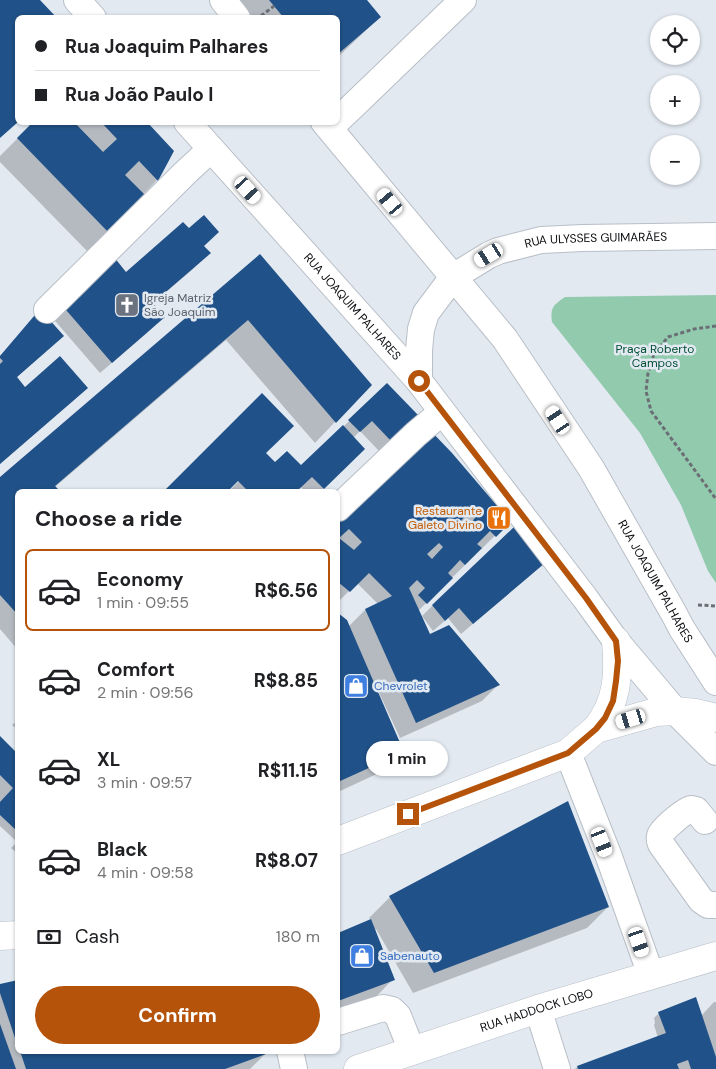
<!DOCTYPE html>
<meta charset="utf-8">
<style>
:root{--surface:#fff;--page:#f6f6f6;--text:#202124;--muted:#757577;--line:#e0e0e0;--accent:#b45309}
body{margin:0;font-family:"DM Sans",sans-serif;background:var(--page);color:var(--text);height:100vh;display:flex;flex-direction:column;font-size:19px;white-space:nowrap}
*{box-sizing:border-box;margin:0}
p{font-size:16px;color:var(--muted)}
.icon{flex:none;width:28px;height:28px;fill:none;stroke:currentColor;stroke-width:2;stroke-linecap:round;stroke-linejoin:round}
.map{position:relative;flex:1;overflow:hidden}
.panel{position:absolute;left:15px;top:489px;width:325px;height:565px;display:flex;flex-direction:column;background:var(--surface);border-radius:8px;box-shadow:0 1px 4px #0004}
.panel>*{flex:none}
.banner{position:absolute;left:15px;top:15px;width:325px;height:110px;border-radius:8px;box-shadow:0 1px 4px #0004;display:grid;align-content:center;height:110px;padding:0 20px;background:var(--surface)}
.buttons{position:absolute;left:650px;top:15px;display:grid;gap:10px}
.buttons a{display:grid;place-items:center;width:50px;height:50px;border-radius:50%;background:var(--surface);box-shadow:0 1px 4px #0004;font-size:25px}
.end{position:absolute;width:22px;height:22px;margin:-11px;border:6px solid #b45309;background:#fff;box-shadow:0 0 0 2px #fff}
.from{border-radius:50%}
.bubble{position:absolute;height:35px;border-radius:18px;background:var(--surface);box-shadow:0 1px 4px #0004;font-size:16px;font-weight:700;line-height:35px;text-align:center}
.car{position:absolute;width:15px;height:30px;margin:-15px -8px;border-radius:6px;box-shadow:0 0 4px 1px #0007;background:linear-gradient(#fff 24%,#345 0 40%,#fff 0 76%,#345 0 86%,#fff 0)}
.banner b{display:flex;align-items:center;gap:18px;height:48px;font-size:19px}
.banner b+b{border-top:1px solid var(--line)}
.banner i{width:12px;height:12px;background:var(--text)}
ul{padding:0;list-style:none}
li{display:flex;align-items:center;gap:15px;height:82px;margin:0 10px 8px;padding:0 10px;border:2px solid transparent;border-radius:8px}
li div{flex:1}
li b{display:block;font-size:19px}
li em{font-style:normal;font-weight:700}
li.selected{border-color:var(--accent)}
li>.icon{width:45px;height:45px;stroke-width:1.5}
h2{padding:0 20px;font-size:22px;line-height:60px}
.pay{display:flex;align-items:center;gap:12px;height:55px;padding:0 20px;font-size:19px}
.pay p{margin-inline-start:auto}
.cta{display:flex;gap:10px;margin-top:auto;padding:10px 20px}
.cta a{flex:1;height:58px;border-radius:30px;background:var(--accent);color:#fff;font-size:20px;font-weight:700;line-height:58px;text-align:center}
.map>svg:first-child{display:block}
.green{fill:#92caae}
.shadow{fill:#0003}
.building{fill:#205188;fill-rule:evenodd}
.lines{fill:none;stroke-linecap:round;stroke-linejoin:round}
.minor-casing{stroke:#b9bfc7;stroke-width:28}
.major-casing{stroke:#b9bfc7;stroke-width:29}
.path{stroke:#6b6f75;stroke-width:3;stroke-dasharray:4 2.5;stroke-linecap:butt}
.minor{stroke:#fff;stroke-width:26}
.major{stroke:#fff;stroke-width:28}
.route{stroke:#b45309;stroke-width:6}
.labels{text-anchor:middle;stroke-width:5;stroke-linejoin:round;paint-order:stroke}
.street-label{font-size:12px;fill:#090b0e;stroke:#e2e9f1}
.worship-label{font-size:12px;fill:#5b616d;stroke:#e2e9f1;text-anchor:start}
.park-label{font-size:12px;fill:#024e33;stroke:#e2e9f1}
.food-label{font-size:12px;fill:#c56008;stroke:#e2e9f1;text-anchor:end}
.shop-label{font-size:12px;fill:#366cbe;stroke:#e2e9f1;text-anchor:start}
</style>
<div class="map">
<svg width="716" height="1069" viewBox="0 0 716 1069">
<rect width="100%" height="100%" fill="#e2e9f1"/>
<path class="green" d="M 716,295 L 716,583 L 708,571 L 681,505 L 640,433 L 552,322 C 550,308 553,305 565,297 Z"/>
<path class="shadow" d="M 209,0 L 365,0 L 380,17 L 338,57 L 338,18 L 224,18 Z
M 34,122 L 145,122 L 172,151 L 157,180 L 88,252 L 0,162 L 0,156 Z
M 202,246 L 209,253 L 193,269 L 152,304 L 163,317 L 147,333 L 100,373 L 50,315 L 125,274 Z
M 260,256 L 370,385 L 315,443 L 226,340 L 55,487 L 59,491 L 18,491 L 18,650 L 0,629 L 0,478 Z
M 30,322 L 63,336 L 16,378 L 25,388 L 75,399 L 0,464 L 0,356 Z
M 387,385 L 416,415 L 379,451 L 360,431 L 353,438 L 364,449 L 320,491 L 305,491 L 301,487 L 296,491 L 229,491 L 253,467 L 226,491 L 227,491 L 165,491 L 262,395 L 264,453 L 274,464 L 301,467 Z
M 428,430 L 509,522 L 418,611 L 429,635 L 498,685 L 482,701 L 400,738 L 375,684 L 373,685 L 402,752 L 381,772 L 338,792 L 338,615 L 345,621 L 348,627 L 365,610 L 378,604 L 357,583 L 338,602 L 338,517 Z
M 532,574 L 461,634 L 448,618 L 433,631 L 422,616 L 433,605 Z
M 18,720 L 18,730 L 12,725 Z
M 0,739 L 15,753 L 18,750 L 18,854 L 11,848 L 17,842 L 0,826 Z
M 390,897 L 608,907 L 587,928 L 413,993 L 376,929 L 375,930 L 393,979 L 373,1000 L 338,1013 L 338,934 L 371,920 L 369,918 Z
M 18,981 L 18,1051 L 263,1051 L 265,1054 L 250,1069 L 0,1069 L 0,985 Z
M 714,1002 L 716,1002 L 716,1069 L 575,1069 L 577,1067 L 658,1038 L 654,1025 L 655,1023 L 654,1018 L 659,1013 L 701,1016 Z"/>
<path class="building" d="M 0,0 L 40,0 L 57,18 L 18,18 L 18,122 L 0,138 Z
M 269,0 L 367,0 L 381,17 L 338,54 L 338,18 L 284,18 Z
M 33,122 L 74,122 L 103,152 L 117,139 L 101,122 L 147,122 L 174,151 L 158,181 L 139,161 L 125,175 L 146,196 L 109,233 L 17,138 Z
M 204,215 L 219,232 L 204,246 L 211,253 L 153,303 L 165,317 L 112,363 L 60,303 L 114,257 L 126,272 L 183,222 L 189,228 Z
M 260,254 L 372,385 L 336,423 L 248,320 L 55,486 L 60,491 L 18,491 L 18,615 L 0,595 L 0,477 Z
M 40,309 L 64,336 L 17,377 L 25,387 L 60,356 L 88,388 L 0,464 L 0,364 L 3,361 L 0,358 L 0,356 Z
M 387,383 L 418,415 L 391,441 L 372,421 L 360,432 L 348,420 Z
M 262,393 L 294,426 L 266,453 L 275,462 L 287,451 L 301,465 L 343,425 L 365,449 L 324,489 L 312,477 L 297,491 L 248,491 L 238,481 L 228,491 L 164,491 Z
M 428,428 L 452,453 L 511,522 L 496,537 L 490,531 L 477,544 L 482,548 L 465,565 L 460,560 L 448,573 L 453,578 L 427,604 L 418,595 L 425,588 L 417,580 L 409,588 L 430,634 L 449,625 L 500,685 L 416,723 L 365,609 L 392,596 L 369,573 L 350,592 L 338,582 L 338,515 ZM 469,512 L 475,518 L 464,530 L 458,524 ZM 349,529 L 362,542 L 354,550 L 339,538 ZM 439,543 L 443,547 L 432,559 L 427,554 Z
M 515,526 L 545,563 L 473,624 L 459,608 L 445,621 L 432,605 Z
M 338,613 L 347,620 L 404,752 L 338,782 Z
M 0,736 L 15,751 L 18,748 L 18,832 L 0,815 L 0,802 L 13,788 L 0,775 Z
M 568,801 L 609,907 L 434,973 L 389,896 Z
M 371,919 L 395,980 L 338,1001 L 338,933 Z
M 18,980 L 18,1043 L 17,1044 L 0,993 L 0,984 Z
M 696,997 L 716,1057 L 716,1069 L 691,1069 L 688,1060 L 677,1064 L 679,1069 L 578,1069 L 577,1066 L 666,1033 L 658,1012 Z
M 0,1025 L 0,1024 L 16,1069 L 0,1069 Z
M 20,1051 L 265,1051 L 266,1054 L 225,1069 L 26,1069 Z"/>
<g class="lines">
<defs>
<g id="minor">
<path d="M 77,0 L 93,18"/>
<path d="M 223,0 L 237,18"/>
<path d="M 338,120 L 357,102 L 463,0"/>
<path id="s1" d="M 187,122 L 419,381 L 585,598 L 616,641 L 675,711 L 716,752"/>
<path id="s2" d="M 324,122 L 505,339 L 591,468 L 673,612 L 682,629 L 716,682"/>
<path d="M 47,310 L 185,173 L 211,149"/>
<path id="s3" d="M 419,381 L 419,350 L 421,329 L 426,313 L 453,277 L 489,255 L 498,251 L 541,240 L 583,238 L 716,236"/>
<path d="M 338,508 L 416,434 L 442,412"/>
<path d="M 568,753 L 609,857 L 651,975"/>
<path d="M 705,821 L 696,810 L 691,809 C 684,811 661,830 660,836 C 659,839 660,841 661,844 L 701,900 L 708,905 L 716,905"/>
<path d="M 538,1009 L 557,1069"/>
<path d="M 338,1022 L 383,1008 L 392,1010 L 398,1016 L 412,1051"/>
<path d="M 290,1051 L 294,1069"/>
</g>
<g id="major">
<path d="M 596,729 C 618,702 619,674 616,641"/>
<path d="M 338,841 L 568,753 L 596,729 L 656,712 L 675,711 L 696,713 L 716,718"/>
<path d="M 0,936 L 18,935"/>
<path id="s4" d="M 358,1069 L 538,1009 L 716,956"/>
</g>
</defs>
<use href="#minor" class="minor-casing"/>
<use href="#major" class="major-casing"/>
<path class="path" d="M 261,16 L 274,6
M 716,326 L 694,329 L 668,337 L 654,354 L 648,373 L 646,391 L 651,411 L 716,499
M 698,605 L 716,606"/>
<use href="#minor" class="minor"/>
<use href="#major" class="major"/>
</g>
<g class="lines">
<path class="route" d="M 408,814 L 568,753 L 596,729 L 605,718 L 613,701 L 616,681 L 618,661 L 616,641 L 586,598 L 419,381"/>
</g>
<defs>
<symbol id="church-square" viewBox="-11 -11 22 22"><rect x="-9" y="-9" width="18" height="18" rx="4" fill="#6b7280" stroke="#e2e9f1"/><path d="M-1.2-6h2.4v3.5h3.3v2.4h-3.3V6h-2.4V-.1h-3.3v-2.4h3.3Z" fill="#fff"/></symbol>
<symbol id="restaurant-square" viewBox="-11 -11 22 22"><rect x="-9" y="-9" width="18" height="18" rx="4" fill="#e8710a" stroke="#e2e9f1"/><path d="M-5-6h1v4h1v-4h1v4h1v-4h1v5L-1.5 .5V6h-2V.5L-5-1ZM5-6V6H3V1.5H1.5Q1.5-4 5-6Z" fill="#fff"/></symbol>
<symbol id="shop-square" viewBox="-11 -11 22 22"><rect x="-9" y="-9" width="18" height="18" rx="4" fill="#3f7fe0" stroke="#e2e9f1"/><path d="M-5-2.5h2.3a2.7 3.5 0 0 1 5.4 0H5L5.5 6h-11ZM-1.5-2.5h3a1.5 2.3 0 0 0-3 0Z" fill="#fff"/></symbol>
</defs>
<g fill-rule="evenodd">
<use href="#church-square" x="113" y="291" width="28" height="28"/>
<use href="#restaurant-square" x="485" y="504" width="28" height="28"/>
<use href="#shop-square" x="342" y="672" width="28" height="28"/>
<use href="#shop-square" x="348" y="942" width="28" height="28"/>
</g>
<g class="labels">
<g class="street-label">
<text dy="4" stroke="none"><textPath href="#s3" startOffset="265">RUA ULYSSES GUIMARÃES</textPath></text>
<text dy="4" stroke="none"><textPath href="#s1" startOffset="248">RUA JOAQUIM PALHARES</textPath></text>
<text dy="4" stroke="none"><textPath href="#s2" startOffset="568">RUA JOAQUIM PALHARES</textPath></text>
<text dy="4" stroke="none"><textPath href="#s4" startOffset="188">RUA HADDOCK LOBO</textPath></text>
</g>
<g class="worship-label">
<text x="144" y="302">Igreja Matriz<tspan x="144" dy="14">São Joaquim</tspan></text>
</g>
<g class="park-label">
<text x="655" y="353">Praça Roberto<tspan x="655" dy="14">Campos</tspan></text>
</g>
<g class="food-label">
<text x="482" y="515">Restaurante<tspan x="482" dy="14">Galeto Divino</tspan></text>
</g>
<g class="shop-label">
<text x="374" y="690">Chevrolet</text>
<text x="380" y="960">Sabenauto</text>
</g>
</g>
</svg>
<div class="buttons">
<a><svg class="icon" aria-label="locate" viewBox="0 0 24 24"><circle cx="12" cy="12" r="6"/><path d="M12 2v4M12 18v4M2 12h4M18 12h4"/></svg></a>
<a>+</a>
<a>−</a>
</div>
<i class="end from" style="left:419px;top:381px"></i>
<i class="end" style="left:408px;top:814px"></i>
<div class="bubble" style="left:366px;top:741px;width:82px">1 min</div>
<i class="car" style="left:248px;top:190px;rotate:138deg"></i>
<i class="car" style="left:390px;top:202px;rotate:320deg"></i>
<i class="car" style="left:489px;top:255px;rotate:239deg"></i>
<i class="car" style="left:558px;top:420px;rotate:327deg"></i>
<i class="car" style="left:631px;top:719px;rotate:253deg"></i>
<i class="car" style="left:602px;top:842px;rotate:158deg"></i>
<i class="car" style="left:639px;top:942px;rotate:161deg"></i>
<div class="banner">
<b><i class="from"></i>Rua Joaquim Palhares</b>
<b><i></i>Rua João Paulo I</b>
</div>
<section class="panel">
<h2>Choose a ride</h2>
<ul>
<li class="selected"><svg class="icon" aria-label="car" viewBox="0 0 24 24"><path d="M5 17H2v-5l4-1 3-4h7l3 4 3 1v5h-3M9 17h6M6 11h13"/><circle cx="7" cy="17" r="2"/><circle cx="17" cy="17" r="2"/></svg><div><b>Economy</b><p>1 min · 09:55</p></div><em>R$6.56</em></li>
<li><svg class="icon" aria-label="car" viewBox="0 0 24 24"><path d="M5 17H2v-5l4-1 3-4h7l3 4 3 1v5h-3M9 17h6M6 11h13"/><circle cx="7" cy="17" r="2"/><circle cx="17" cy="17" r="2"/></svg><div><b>Comfort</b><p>2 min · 09:56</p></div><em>R$8.85</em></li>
<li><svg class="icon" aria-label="car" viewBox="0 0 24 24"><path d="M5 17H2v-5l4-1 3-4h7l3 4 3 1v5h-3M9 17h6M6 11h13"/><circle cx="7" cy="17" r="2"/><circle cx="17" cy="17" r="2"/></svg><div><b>XL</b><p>3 min · 09:57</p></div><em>R$11.15</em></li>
<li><svg class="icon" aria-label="car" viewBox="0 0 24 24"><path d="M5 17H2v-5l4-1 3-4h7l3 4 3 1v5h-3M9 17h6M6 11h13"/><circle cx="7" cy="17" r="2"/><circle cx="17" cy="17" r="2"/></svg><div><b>Black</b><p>4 min · 09:58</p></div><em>R$8.07</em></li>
</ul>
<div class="pay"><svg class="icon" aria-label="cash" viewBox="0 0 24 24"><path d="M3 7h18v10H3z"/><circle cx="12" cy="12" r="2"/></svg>Cash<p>180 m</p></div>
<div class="cta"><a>Confirm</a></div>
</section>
</div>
